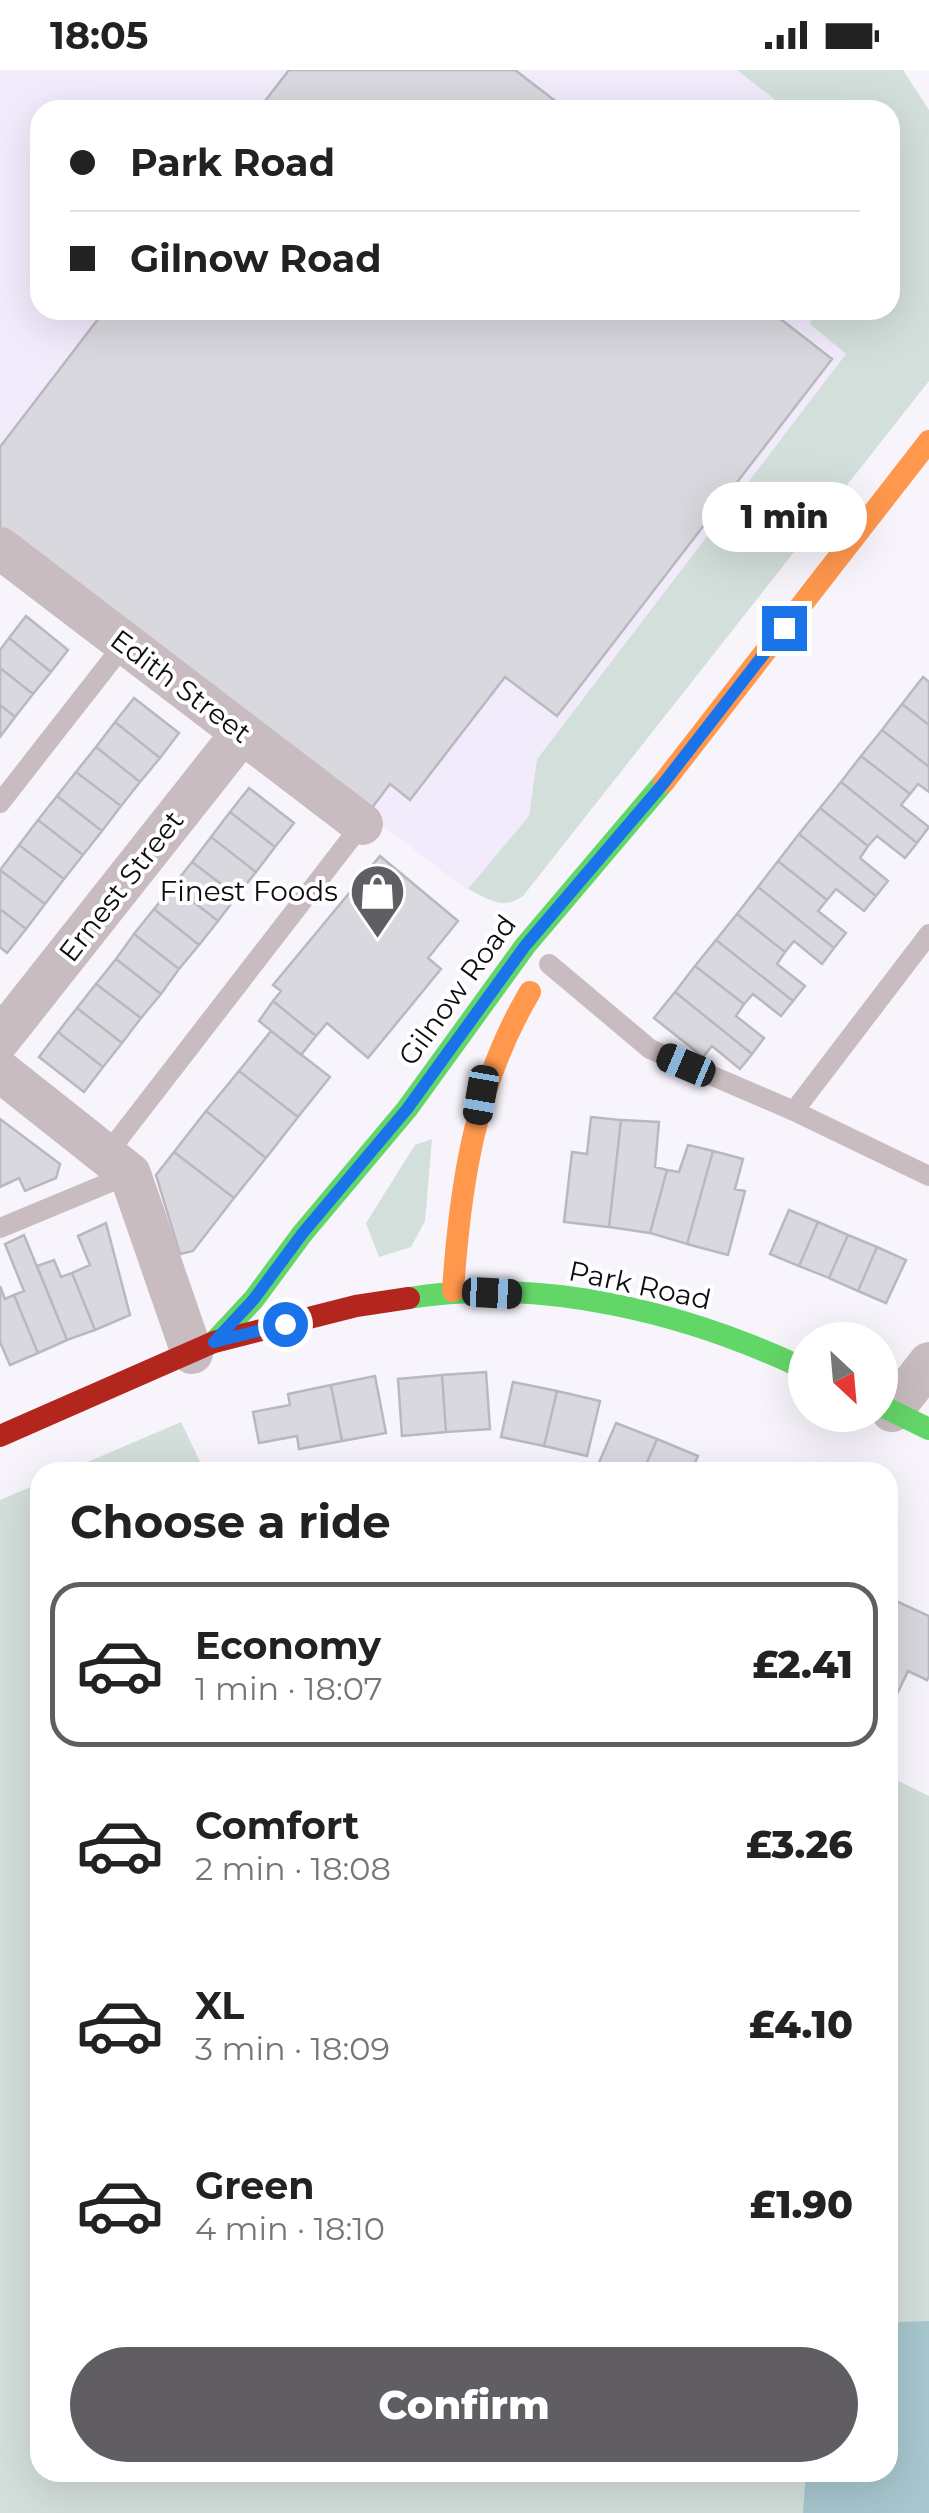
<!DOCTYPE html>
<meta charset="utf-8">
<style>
:root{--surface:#fff;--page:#f2f2f2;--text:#222;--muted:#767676;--line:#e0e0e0;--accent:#605d63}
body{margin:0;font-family:Montserrat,sans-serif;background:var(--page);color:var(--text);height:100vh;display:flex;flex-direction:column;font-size:38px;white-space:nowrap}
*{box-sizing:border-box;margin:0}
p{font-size:32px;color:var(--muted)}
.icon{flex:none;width:55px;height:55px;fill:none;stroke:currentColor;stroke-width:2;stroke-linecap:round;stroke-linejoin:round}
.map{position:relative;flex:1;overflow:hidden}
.sheet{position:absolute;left:30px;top:1392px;width:868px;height:1020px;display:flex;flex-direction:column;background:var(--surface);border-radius:30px;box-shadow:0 10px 40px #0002}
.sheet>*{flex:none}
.top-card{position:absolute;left:30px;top:30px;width:870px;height:220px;border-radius:30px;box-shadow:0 10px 40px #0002;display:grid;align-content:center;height:220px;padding:0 40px;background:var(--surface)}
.needle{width:65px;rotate:154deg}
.controls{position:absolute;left:788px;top:1252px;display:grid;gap:20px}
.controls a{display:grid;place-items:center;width:110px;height:110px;border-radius:50%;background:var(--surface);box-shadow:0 10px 40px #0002;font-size:50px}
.end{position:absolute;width:45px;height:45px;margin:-22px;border:12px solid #1a73e8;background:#fff;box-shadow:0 0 0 5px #fff}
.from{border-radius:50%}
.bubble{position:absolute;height:70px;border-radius:35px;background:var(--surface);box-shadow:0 10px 40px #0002;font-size:32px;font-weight:800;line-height:70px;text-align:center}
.car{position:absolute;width:30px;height:60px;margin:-30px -15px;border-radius:12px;box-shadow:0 0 8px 2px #0007;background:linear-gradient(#222 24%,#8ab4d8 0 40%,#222 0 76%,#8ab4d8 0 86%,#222 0)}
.top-card b{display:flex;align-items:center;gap:35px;height:95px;font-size:38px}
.top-card b+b{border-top:2px solid var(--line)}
.top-card i{width:25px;height:25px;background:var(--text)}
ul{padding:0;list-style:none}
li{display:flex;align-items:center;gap:30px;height:165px;margin:0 20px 15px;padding:0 20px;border:5px solid transparent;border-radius:30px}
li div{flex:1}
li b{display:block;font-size:38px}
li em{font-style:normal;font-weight:800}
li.current{border-color:var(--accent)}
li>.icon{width:90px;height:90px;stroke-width:1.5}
h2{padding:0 40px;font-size:45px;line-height:120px}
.action{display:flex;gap:20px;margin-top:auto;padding:20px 40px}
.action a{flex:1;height:115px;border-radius:60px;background:var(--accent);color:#fff;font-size:40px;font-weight:800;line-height:115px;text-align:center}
.status{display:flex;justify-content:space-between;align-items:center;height:70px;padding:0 50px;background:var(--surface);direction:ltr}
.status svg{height:28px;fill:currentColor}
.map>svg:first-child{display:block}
.built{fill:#f2ebfc}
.green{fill:#d3dfda}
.water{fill:#a7c6ce}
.building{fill:#dad8df;stroke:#b9b8be;stroke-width:2.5}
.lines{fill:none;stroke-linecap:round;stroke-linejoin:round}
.lane{stroke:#c9bcc0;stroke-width:20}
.street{stroke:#c9bcc0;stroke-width:42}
.fast{stroke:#63d668;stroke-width:22}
.slow{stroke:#ff974d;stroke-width:22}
.jam{stroke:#b3261e;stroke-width:22}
.route{stroke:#1a73e8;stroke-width:12}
.labels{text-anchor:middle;stroke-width:8;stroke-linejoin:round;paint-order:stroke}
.street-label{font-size:28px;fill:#0e0c11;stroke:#fff}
.poi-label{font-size:28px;fill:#0e0c11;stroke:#fff;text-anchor:end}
</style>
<div class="status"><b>18:05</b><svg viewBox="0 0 49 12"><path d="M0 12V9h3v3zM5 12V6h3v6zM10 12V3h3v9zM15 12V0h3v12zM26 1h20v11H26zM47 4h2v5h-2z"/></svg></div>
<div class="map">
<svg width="929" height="2443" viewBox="0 0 929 2443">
<rect width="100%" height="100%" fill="#f7f4fc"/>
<path class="built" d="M 0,0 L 737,0 L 788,40 L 40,40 L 40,240 L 816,240 L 810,254 L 847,283 L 537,688 L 529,746 L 467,820 L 0,464 Z"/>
<path class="green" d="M 737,0 L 903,0 L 929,40 L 929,311 L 523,826 C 502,841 489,829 468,819 L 529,746 L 537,689 L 846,284 L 810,254 L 816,240 L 890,240 L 890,40 L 788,40 Z
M 432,1069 L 425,1151 L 411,1177 L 379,1187 L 366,1153 L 415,1075 Z
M 181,1352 L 205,1402 L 64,1402 Z
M 40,1413 L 40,2402 L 888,2402 L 888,1706 L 929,1726 L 929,2443 L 0,2443 L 0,1430 Z"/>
<path class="water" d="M 929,2251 L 929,2443 L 803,2443 L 806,2403 L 888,2402 L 888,2260 L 898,2252 Z"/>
<path class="building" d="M 289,0 L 515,0 L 567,40 L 258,40 Z
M 105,240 L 769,240 L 832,289 L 557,646 L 505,607 L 410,730 L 390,714 L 368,743 L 0,461 L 0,377 Z
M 26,546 L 68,580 L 51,602 L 9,568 Z
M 9,568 L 51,602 L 33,624 L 0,598 L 0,580 Z
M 0,598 L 33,624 L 15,647 L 0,635 Z
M 923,607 L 929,612 L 929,655 L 902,634 Z
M 134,628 L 179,663 L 160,688 L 115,652 Z
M 902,634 L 929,655 L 929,697 L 882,660 Z
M 0,635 L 15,647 L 0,667 Z
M 115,652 L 160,688 L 140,712 L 96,677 Z
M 882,660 L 929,697 L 929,722 L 918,714 L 910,724 L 861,686 Z
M 96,677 L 140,712 L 121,736 L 76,702 Z
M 861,686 L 910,724 L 901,735 L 929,757 L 917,773 L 841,712 Z
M 76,702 L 121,736 L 102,761 L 57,726 Z
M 841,712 L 917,773 L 905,788 L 877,766 L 868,776 L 820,738 Z
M 249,718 L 294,753 L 275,777 L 230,742 Z
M 57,726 L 102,761 L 83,785 L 38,750 Z
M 820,738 L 868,776 L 860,788 L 888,811 L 876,826 L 799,764 Z
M 230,742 L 275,777 L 256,802 L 211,767 Z
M 38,750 L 83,785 L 64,809 L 19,775 Z
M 799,764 L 876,826 L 864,841 L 836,819 L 827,830 L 778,791 Z
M 211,767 L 256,802 L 237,826 L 192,792 Z
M 19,775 L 64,809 L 45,834 L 0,800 Z
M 380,786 L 458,851 L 428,888 L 441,899 L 368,988 L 327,953 L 316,966 L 273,931 L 281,921 L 273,915 Z
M 778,791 L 827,830 L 818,841 L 846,863 L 834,878 L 758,817 Z
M 192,792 L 237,826 L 218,851 L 173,816 Z
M 0,800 L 45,834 L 26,859 L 0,839 Z
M 173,816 L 218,851 L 199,875 L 154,839 Z
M 758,817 L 834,878 L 822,894 L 794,871 L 785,882 L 737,844 Z
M 0,839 L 26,859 L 7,883 L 0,877 Z
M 154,839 L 199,875 L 179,899 L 134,864 Z
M 737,844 L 785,882 L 777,894 L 805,916 L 793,931 L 716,870 Z
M 134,864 L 179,899 L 161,924 L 116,889 Z
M 716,870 L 793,931 L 781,946 L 753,924 L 744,934 L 695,896 Z
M 116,889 L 161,924 L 141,948 L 96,914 Z
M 695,896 L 744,934 L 736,946 L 764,968 L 752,984 L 675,922 Z
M 96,914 L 141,948 L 122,973 L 77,938 Z
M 675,922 L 752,984 L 740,999 L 712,976 L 703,987 L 654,948 Z
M 273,931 L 316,966 L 301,985 L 259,951 Z
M 77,938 L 122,973 L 103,997 L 58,962 Z
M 271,961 L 330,1007 L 298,1047 L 239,1001 Z
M 58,962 L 103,997 L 84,1022 L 39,987 Z
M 239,1001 L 298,1047 L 266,1088 L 206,1041 Z
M 206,1041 L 266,1088 L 234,1128 L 174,1082 Z
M 591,1047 L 621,1050 L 609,1157 L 564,1152 L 572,1082 L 587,1084 Z
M 0,1049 L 60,1094 L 56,1108 L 25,1121 L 19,1108 L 0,1117 Z
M 621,1050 L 659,1052 L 655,1097 L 667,1100 L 650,1163 L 609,1157 Z
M 688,1075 L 713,1081 L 687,1174 L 650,1163 L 667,1100 L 679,1102 Z
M 713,1081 L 743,1089 L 735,1119 L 745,1121 L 728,1185 L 687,1174 Z
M 174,1082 L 234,1128 L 193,1181 L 180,1184 L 156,1105 Z
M 789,1140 L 818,1152 L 799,1196 L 770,1184 Z
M 818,1152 L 848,1165 L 829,1208 L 799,1196 Z
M 106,1153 L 130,1245 L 95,1260 L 72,1203 L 90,1195 L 78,1166 Z
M 24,1165 L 67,1270 L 38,1283 L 14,1225 L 24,1221 L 5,1174 Z
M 848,1165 L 877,1177 L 858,1221 L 829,1208 Z
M 877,1177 L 906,1190 L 886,1233 L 858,1221 Z
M 54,1190 L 61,1207 L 72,1203 L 95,1260 L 67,1270 L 37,1196 Z
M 0,1216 L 5,1229 L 14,1225 L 38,1283 L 10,1295 L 0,1272 Z
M 486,1302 L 490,1359 L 446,1362 L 442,1305 Z
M 442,1305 L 446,1362 L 402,1366 L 398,1309 Z
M 375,1306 L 386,1363 L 342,1371 L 331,1315 Z
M 513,1312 L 557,1321 L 544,1376 L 501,1367 Z
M 331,1315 L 342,1371 L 299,1379 L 297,1366 L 259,1373 L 253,1342 L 290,1335 L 288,1324 Z
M 557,1321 L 600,1331 L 587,1386 L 544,1376 Z
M 616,1353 L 657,1369 L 643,1402 L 595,1402 Z
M 657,1369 L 698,1386 L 691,1402 L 643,1402 Z
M 896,1531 L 929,1546 L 929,1606 L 927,1610 L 908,1601 L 898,1622 L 888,1617 L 888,1549 Z"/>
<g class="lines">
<path class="lane" d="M 0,733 L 125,573
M 549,894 L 650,979 L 794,1041 L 929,1106
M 794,1041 L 929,864
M 107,1084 L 362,754
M 0,1158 L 130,1104"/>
<path class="street" d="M 0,478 L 362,754
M 0,969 L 242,663
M 0,1001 L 130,1104 L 192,1283
M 892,1341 L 929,1293"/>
<path class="fast" d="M 409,1228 C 542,1207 685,1242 805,1299
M 214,1272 L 254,1229 L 302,1164 L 407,1039 L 525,876 L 664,712
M 880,1335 L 929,1359"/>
<path class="slow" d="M 664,712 L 929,371
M 453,1221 C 460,1115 475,1014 530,922"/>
<path class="jam" d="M 0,1366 L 214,1272 L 356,1236 L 409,1228"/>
</g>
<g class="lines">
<path class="route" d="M 285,1254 L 214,1272 L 254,1229 L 302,1164 L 407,1039 L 525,876 L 663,714 L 784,558"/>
</g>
<defs>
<symbol id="shop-pin" viewBox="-11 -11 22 30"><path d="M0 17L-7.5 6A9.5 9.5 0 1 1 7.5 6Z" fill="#605d63" stroke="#fff"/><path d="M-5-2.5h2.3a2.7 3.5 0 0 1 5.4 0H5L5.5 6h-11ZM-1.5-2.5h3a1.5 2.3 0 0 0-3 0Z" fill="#fff"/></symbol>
</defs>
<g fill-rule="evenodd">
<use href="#shop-pin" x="346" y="790" width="63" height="86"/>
</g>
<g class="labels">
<g class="street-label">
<text transform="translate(181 616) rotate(37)" y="10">Edith Street</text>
<text transform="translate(121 816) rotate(-52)" y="10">Ernest Street</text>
<text transform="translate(457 920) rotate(-54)" y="10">Gilnow Road</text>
<text transform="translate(640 1215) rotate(12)" y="10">Park Road</text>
</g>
<g class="poi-label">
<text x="338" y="831">Finest Foods</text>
</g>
</g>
</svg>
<div class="controls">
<a><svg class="needle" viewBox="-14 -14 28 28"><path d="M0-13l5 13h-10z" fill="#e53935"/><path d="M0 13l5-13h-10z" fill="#767676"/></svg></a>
</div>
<i class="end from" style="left:285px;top:1254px"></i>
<i class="end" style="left:784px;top:558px"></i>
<div class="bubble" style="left:702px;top:412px;width:165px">1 min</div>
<i class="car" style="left:686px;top:995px;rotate:293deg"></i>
<i class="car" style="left:481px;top:1025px;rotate:190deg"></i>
<i class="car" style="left:492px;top:1223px;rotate:93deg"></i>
<div class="top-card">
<b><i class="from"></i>Park Road</b>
<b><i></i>Gilnow Road</b>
</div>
<section class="sheet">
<h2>Choose a ride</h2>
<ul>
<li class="current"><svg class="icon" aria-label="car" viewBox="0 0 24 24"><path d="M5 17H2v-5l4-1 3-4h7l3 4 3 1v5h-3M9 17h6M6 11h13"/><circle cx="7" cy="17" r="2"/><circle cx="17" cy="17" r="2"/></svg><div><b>Economy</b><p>1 min · 18:07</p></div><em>£2.41</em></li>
<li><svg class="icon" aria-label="car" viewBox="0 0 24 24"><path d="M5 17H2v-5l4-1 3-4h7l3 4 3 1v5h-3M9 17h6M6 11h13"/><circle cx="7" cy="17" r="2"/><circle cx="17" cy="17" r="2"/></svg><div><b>Comfort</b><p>2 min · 18:08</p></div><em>£3.26</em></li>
<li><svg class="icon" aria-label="car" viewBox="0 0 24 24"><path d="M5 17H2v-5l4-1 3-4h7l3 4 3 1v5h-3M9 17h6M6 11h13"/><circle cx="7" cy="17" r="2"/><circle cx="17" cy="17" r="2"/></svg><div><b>XL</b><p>3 min · 18:09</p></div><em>£4.10</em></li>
<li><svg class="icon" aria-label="car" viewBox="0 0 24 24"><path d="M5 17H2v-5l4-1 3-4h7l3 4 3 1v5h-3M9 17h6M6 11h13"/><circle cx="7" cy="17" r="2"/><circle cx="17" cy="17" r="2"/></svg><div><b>Green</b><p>4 min · 18:10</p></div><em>£1.90</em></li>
</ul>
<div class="action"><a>Confirm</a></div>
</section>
</div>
